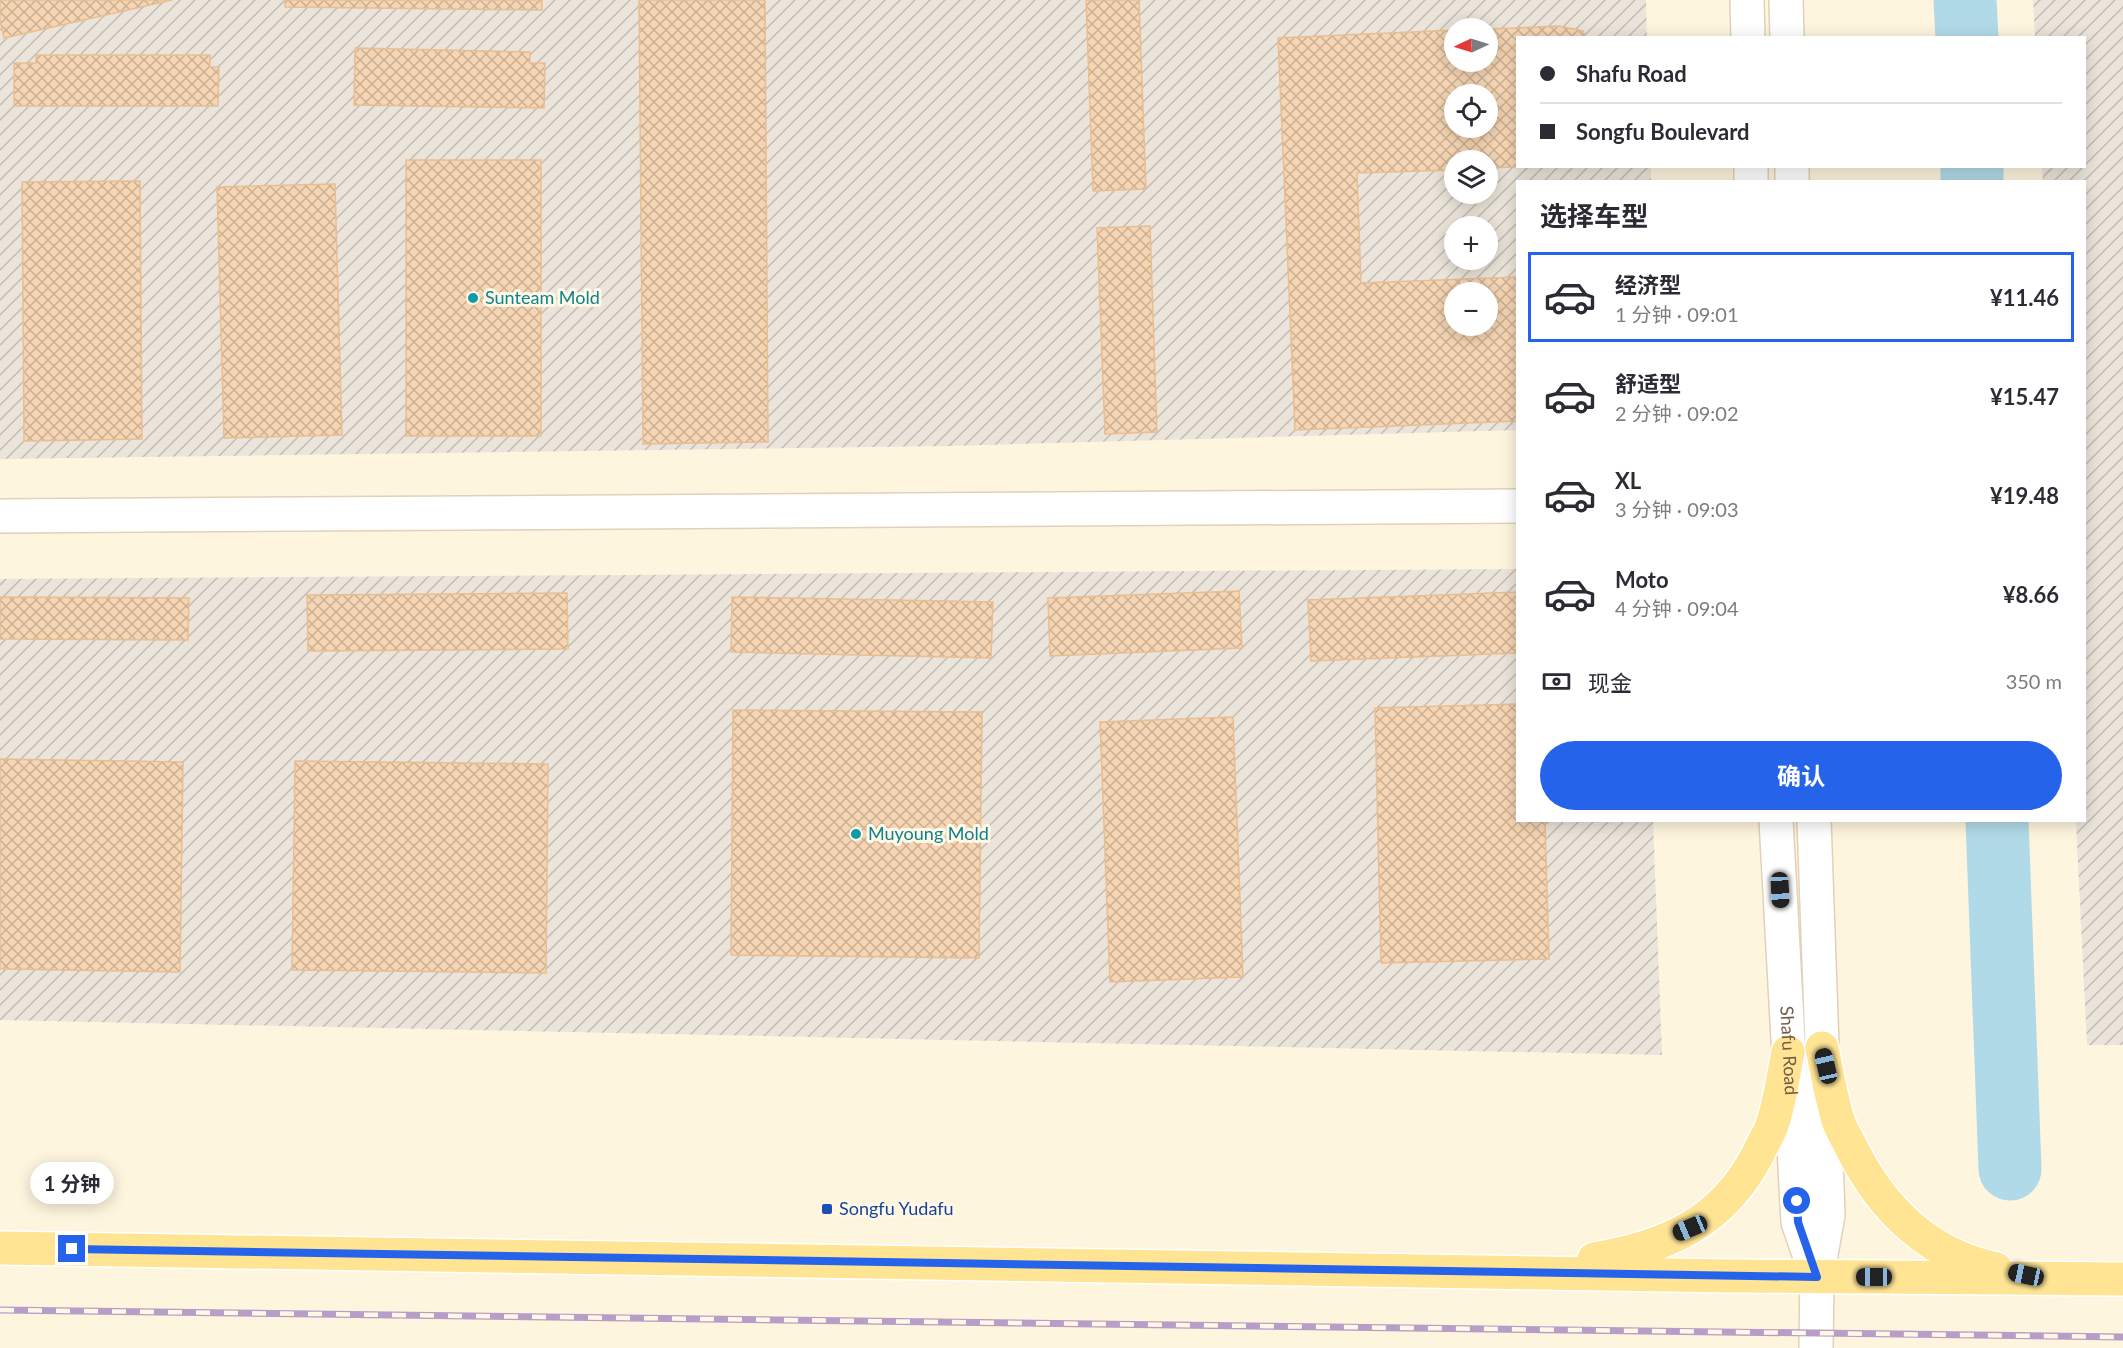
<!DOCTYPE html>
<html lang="zh">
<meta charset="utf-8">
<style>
:root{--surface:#fff;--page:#f2f2f3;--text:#2b2b33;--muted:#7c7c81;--line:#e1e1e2;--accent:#2563eb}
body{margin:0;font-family:Lato,"Noto Sans SC",sans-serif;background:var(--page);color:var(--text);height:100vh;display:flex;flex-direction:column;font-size:22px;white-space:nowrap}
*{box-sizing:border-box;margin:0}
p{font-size:20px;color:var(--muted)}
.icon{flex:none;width:33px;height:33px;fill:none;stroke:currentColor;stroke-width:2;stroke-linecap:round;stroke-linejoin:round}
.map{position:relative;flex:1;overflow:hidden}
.details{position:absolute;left:1516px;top:180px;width:570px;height:642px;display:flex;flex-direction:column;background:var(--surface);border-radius:0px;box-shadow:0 3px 15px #0003}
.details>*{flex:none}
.hud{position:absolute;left:1516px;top:36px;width:570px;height:132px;border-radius:0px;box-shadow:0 3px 15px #0003;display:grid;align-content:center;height:132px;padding:0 24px;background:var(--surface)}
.needle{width:39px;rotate:266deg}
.fabs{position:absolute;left:1444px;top:18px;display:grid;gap:12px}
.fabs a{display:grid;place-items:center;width:54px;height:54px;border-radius:50%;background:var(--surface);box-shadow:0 3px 15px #0003;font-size:30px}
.end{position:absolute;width:27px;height:27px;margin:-14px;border:8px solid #2563eb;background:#fff;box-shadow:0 0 0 3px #fff}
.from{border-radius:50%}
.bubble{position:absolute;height:42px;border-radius:21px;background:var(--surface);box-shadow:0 3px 15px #0003;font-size:20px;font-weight:700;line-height:42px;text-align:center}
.car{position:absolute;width:18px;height:36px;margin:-18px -9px;border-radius:8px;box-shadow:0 0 4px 2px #0007;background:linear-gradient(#222 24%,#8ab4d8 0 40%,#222 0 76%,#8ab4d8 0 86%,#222 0)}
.hud b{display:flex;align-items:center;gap:21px;height:57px;font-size:22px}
.hud b+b{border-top:2px solid var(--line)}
.hud i{width:15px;height:15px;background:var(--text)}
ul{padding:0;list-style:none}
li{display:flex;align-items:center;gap:18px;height:90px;margin:0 12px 9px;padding:0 12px;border:3px solid transparent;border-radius:0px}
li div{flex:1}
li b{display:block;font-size:22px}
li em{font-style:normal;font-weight:700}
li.on{border-color:var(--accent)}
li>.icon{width:54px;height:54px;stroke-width:1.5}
h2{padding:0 24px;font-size:27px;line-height:72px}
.pay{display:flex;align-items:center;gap:15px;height:66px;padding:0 24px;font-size:22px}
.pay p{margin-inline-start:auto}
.primary-button{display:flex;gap:12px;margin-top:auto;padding:12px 24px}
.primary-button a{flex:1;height:69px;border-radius:36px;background:var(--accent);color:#fff;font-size:24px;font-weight:700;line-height:69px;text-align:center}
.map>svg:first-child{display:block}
.industrial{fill:url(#industrial-furrows);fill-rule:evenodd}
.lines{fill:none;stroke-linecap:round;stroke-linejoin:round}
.river{stroke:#b1dae8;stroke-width:63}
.building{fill:url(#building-cross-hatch);stroke:#e9be93;stroke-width:1.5;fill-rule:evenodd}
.minor-casing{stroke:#e2d1b9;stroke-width:36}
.major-casing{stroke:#fff;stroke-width:36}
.minor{stroke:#fff;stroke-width:33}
.major{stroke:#ffe494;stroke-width:33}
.rail-casing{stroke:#b89dc7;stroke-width:7}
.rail{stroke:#fff8e6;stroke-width:4.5;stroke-dasharray:14;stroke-linecap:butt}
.route{stroke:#2563eb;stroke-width:8}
.culture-dot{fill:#0f9aa8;stroke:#fff8e6;stroke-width:2}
.transit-dot{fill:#1a4fb4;stroke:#fff8e6;stroke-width:2}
.labels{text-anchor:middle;stroke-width:6;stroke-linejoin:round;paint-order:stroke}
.culture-label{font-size:18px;fill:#0d838f;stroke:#fff8e6;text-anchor:start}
.street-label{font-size:18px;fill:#755b45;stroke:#fff8e6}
.transit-label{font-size:18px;fill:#164399;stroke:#fff8e6;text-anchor:start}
</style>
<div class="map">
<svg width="2123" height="1348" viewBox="0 0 2123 1348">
<defs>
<pattern id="industrial-furrows" width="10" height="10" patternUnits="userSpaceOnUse" patternTransform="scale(1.5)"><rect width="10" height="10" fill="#ebe4da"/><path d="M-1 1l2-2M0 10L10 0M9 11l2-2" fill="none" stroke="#c3bcb3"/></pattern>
<pattern id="building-cross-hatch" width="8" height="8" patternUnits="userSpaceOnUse" patternTransform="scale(1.5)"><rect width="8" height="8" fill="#f5d5b3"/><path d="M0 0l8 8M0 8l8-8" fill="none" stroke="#cbb093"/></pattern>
</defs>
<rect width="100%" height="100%" fill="#fef5de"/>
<path class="industrial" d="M 0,0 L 1646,0 L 1647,37 L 1518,38 L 1518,166 L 1651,167 L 1651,181 L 1518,182 L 1518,430 L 949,446 L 0,459 ZM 1455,28 L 1488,28 L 1488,62 L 1455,62 ZM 1455,94 L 1488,94 L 1488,128 L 1455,128 ZM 1455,160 L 1488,160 L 1488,194 L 1455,194 ZM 1455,226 L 1488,226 L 1488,260 L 1455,260 ZM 1455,292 L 1488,292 L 1488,326 L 1455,326 Z
M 2033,0 L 2123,0 L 2123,1045 L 2087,1045 L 2076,821 L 2085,820 L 2085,182 L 2043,181 L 2042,167 L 2085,166 L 2085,38 L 2035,37 Z
M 1518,569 L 1518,820 L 1653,821 L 1662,1055 L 0,1020 L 0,579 Z"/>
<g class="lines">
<path class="river" d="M 1965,0 L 1967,38
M 1972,166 L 1972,182
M 1997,820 L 2010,1169"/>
</g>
<path class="building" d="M 0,0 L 172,0 L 4,38 L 0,20 Z
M 285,0 L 542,0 L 542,10 L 285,7 Z
M 639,0 L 765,0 L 768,442 L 643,444 Z
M 1086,0 L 1139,0 L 1146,189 L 1093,191 Z
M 1559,26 L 1583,31 L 1586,38 L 1518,38 L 1518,166 L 1535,166 L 1488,168 L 1488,160 L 1455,160 L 1455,170 L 1357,173 L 1361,283 L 1518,277 L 1518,421 L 1295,430 L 1278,38 L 1455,30 L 1455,62 L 1488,62 L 1488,29 ZM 1455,94 L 1488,94 L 1488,128 L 1455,128 ZM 1455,292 L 1488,292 L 1488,326 L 1455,326 Z
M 355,48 L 530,52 L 530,63 L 545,63 L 544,108 L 354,105 Z
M 36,55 L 210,55 L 210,67 L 219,67 L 218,106 L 14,106 L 14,63 L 36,63 Z
M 406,160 L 541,160 L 541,436 L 406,436 Z
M 140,181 L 142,439 L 24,441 L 22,182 Z
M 335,184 L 342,435 L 224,438 L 217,187 Z
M 1150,226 L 1157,432 L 1105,434 L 1097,228 Z
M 1239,591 L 1242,648 L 1050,656 L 1048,598 Z
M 1518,592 L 1518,653 L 1311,661 L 1308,600 Z
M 567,593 L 568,649 L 308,651 L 307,595 Z
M 0,597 L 189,598 L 188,640 L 0,639 Z
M 732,597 L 993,602 L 991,658 L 731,652 Z
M 1518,704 L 1518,820 L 1545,820 L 1549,959 L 1381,963 L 1375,708 Z
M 733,710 L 982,712 L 979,958 L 731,955 Z
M 1233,717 L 1243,977 L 1110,982 L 1100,722 Z
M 0,759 L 183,762 L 180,972 L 0,969 Z
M 295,761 L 548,764 L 546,973 L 292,970 Z"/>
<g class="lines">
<defs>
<g id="minor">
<path d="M 1747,0 L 1748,38"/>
<path d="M 1786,0 L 1787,38"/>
<path d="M 1751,166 L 1751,182"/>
<path d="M 1792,166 L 1792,182"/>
<path d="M 0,516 L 1518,506"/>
<path id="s1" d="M 1776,820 L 1798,1222 L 1816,1274"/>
<path d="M 1814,820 L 1828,1215 L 1817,1277 L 1816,1348"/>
</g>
<path id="major" d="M 1822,1048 C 1827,1072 1831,1097 1838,1120 C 1841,1130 1848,1140 1852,1149 C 1882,1209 1929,1255 1996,1269
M 0,1248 L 1731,1276 L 2123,1279
M 1594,1259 C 1667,1247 1723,1222 1758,1154 C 1762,1144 1769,1135 1772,1125 C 1780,1102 1783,1076 1788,1052"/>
</defs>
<use href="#minor" class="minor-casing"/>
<use href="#major" class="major-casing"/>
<use href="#minor" class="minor"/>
<use href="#major" class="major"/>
<defs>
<path id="rail" d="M 0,1310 L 2123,1337"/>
</defs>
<use href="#rail" class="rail-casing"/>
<use href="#rail" class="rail"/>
</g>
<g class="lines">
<path class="route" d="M 72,1249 L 1817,1277 L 1798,1222 L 1797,1201"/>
</g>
<g class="culture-dot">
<circle cx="473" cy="298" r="6"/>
<circle cx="856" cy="834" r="6"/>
</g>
<rect class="transit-dot" x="821" y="1203" width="12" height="12" rx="3"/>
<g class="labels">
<g class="culture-label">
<text x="485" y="304">Sunteam Mold</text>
<text x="868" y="840">Muyoung Mold</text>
</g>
<g class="street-label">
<text dy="6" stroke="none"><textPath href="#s1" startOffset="231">Shafu Road</textPath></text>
</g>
<g class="transit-label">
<text x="839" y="1215">Songfu Yudafu</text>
</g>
</g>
</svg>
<div class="fabs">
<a><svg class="needle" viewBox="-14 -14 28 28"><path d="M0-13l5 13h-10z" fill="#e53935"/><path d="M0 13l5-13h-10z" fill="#7c7c81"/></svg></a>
<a><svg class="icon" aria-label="locate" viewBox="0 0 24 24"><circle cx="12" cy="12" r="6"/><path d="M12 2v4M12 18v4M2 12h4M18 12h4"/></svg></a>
<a><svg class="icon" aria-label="layers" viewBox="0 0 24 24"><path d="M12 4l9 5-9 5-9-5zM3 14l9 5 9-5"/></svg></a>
<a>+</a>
<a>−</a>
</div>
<i class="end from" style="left:1797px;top:1201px"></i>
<i class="end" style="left:72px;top:1249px"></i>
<div class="bubble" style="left:30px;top:1162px;width:84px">1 分钟</div>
<i class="car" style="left:1780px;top:890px;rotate:177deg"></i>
<i class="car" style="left:1826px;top:1066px;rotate:347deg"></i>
<i class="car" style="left:1690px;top:1228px;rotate:247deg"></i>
<i class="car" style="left:2026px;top:1275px;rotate:282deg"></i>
<i class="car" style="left:1874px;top:1277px;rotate:270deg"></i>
<div class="hud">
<b><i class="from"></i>Shafu Road</b>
<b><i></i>Songfu Boulevard</b>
</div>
<section class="details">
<h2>选择车型</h2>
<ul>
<li class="on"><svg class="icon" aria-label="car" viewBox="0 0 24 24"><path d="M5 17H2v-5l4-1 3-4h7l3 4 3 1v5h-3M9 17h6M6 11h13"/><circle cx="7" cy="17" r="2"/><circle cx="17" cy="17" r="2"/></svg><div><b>经济型</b><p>1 分钟 · 09:01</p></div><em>¥11.46</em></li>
<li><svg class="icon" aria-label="car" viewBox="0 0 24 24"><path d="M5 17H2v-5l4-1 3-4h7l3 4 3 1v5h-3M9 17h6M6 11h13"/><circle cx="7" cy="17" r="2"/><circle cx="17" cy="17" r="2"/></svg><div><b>舒适型</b><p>2 分钟 · 09:02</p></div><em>¥15.47</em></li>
<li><svg class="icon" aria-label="car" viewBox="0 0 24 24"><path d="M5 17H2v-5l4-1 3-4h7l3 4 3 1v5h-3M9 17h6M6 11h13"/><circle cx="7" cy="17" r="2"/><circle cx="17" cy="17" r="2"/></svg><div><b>XL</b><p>3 分钟 · 09:03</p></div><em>¥19.48</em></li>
<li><svg class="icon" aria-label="car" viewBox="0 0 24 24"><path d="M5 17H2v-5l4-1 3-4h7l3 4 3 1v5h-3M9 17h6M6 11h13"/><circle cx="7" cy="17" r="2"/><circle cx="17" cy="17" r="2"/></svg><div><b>Moto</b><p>4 分钟 · 09:04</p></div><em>¥8.66</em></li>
</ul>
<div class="pay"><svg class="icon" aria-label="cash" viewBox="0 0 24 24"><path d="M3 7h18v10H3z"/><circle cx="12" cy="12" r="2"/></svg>现金<p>350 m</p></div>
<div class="primary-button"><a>确认</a></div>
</section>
</div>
